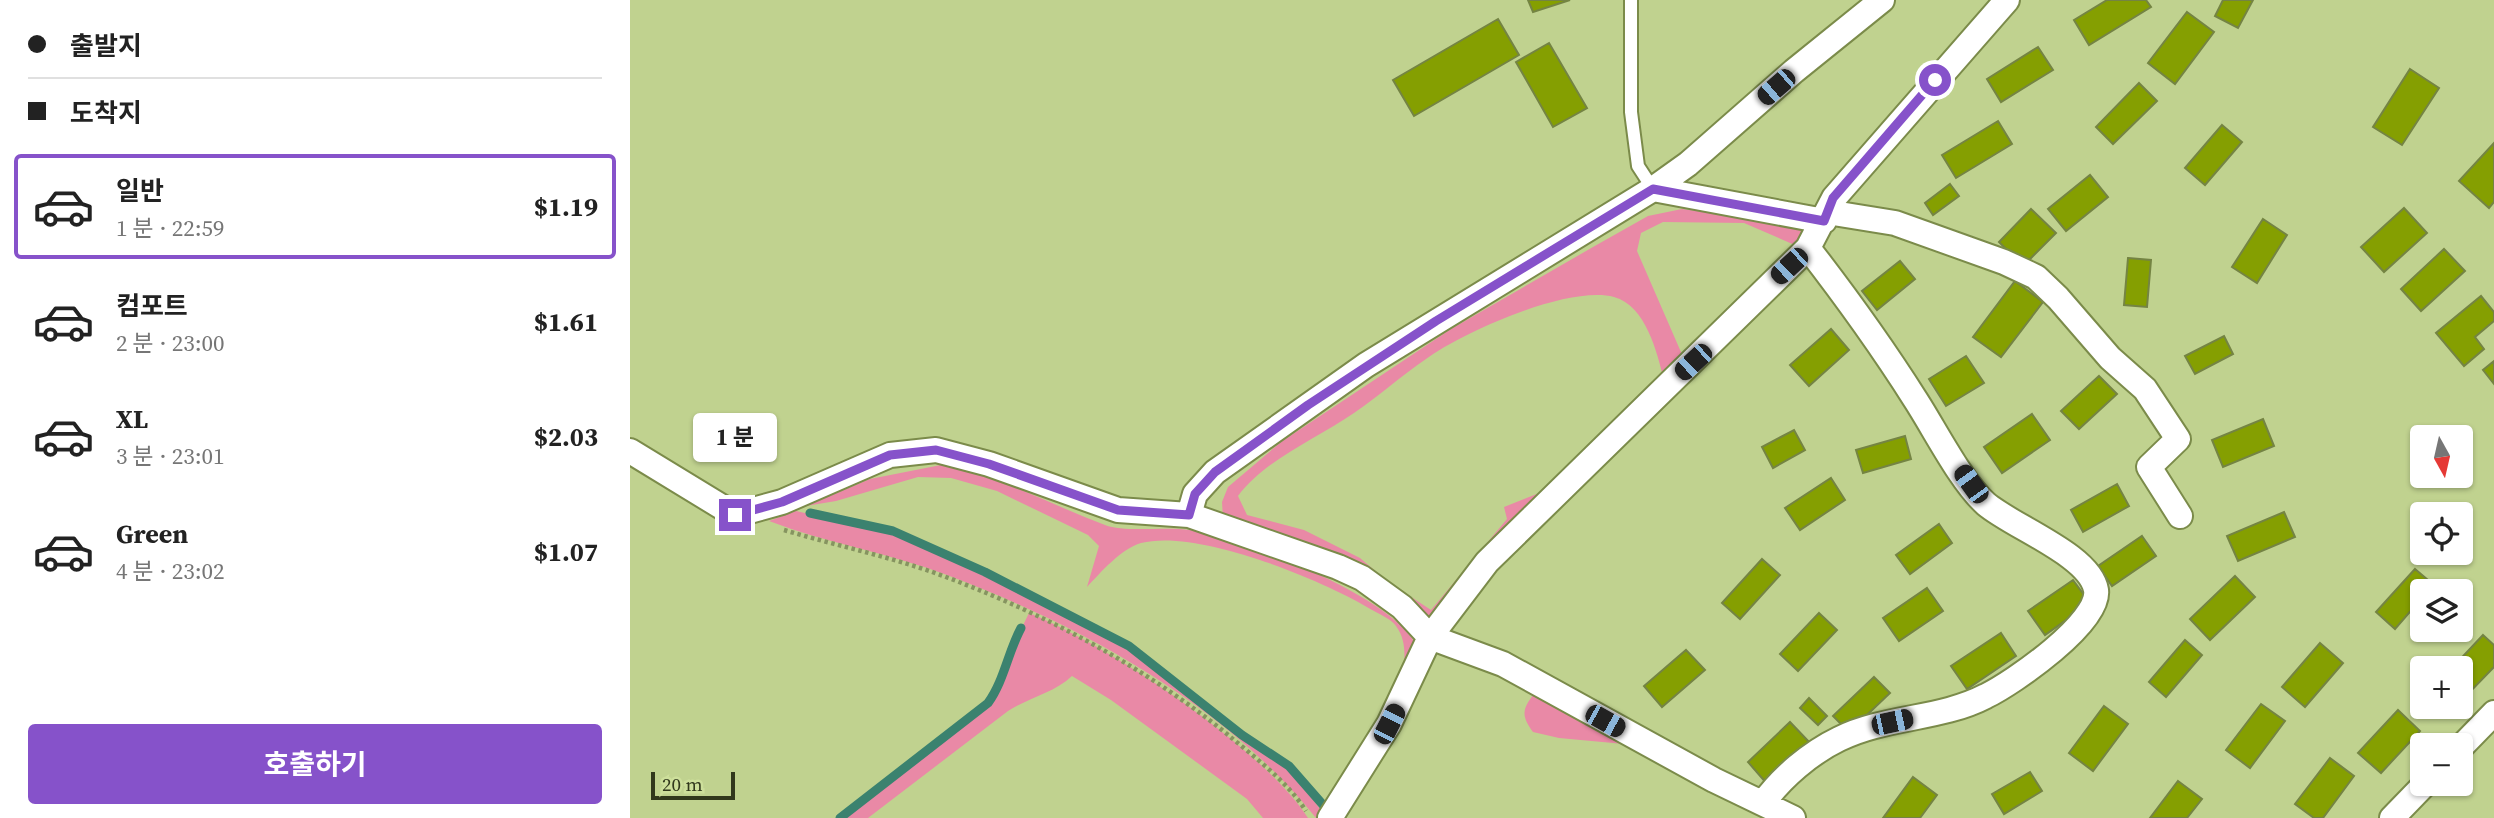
<!DOCTYPE html>
<html lang="ko">
<meta charset="utf-8">
<style>
:root{--surface:#fff;--page:#f2f2f2;--text:#222;--muted:#767676;--line:#e0e0e0;--accent:#8652ca}
body{margin:0;font-family:"Source Serif 4","Noto Sans KR",serif;background:var(--page);color:var(--text);height:100vh;display:flex;flex-direction:column;font-size:26px;white-space:nowrap}
*{box-sizing:border-box;margin:0}
p{font-size:23px;color:var(--muted)}
.icon{flex:none;width:38px;height:38px;fill:none;stroke:currentColor;stroke-width:2;stroke-linecap:round;stroke-linejoin:round}
.map{position:relative;flex:1;overflow:hidden}
.panel{display:flex;flex-direction:column;background:var(--surface);width:630px}
.panel>*{flex:none}
.guide{display:grid;align-content:center;height:154px;padding:0 28px;background:var(--surface)}
.needle{width:46px;rotate:172deg}
.controls{position:absolute;left:1780px;top:425px;display:grid;gap:14px}
.controls a{display:grid;place-items:center;width:63px;height:63px;border-radius:7px;background:var(--surface);box-shadow:0 2px 5px #0004;font-size:35px}
.scale{position:absolute;left:21px;bottom:18px;width:84px;box-sizing:border-box;padding-left:7px;border:4px solid #31381c;border-top:0;font-size:19px;line-height:24px;white-space:nowrap;color:#31381c;-webkit-text-stroke:5px #cddf9b;paint-order:stroke}
.end{position:absolute;width:32px;height:32px;margin:-16px;border:9px solid #8652ca;background:#fff;box-shadow:0 0 0 4px #fff}
.from{border-radius:50%}
.bubble{position:absolute;height:49px;border-radius:7px;background:var(--surface);box-shadow:0 2px 5px #0004;font-size:23px;font-weight:700;line-height:49px;text-align:center}
.car{position:absolute;width:21px;height:42px;margin:-21px -10px;border-radius:9px;box-shadow:0 0 5px 2px #0007;background:linear-gradient(#222 24%,#8ab4d8 0 40%,#222 0 76%,#8ab4d8 0 86%,#222 0)}
.guide b{display:flex;align-items:center;gap:24px;height:66px;font-size:26px}
.guide b+b{border-top:2px solid var(--line)}
.guide i{width:18px;height:18px;background:var(--text)}
ul{padding:0;list-style:none}
li{display:flex;align-items:center;gap:21px;height:105px;margin:0 14px 10px;padding:0 14px;border:4px solid transparent;border-radius:7px}
li div{flex:1}
li b{display:block;font-size:26px}
li em{font-style:normal;font-weight:700}
li.current{border-color:var(--accent)}
li>.icon{width:63px;height:63px;stroke-width:1.5}
.primary-button{display:flex;gap:14px;margin-top:auto;padding:14px 28px}
.primary-button a{flex:1;height:80px;border-radius:7px;background:var(--accent);color:#fff;font-size:28px;font-weight:700;line-height:80px;text-align:center}
main{display:flex;flex:1;min-height:0}
.map>svg:first-child{display:block}
.green{fill:#e989a6}
.lines{fill:none;stroke-linecap:round;stroke-linejoin:round}
.stream{stroke:#3b826f;stroke-width:9}
.building{fill:#859f01;stroke:#748443;stroke-width:2}
.lane-casing{stroke:#7b8b4a;stroke-width:16}
.street-casing{stroke:#7b8b4a;stroke-width:28}
.path{stroke:#869460;stroke-width:4.5;stroke-dasharray:3.5 3.5;stroke-linecap:butt}
.lane{stroke:#fff;stroke-width:12}
.street{stroke:#fff;stroke-width:24}
.route{stroke:#8652ca;stroke-width:9}
</style>
<main>
<section class="panel">
<div class="guide">
<b><i class="from"></i>출발지</b>
<b><i></i>도착지</b>
</div>
<ul>
<li class="current"><svg class="icon" aria-label="car" viewBox="0 0 24 24"><path d="M5 17H2v-5l4-1 3-4h7l3 4 3 1v5h-3M9 17h6M6 11h13"/><circle cx="7" cy="17" r="2"/><circle cx="17" cy="17" r="2"/></svg><div><b>일반</b><p>1 분 · 22:59</p></div><em>$1.19</em></li>
<li><svg class="icon" aria-label="car" viewBox="0 0 24 24"><path d="M5 17H2v-5l4-1 3-4h7l3 4 3 1v5h-3M9 17h6M6 11h13"/><circle cx="7" cy="17" r="2"/><circle cx="17" cy="17" r="2"/></svg><div><b>컴포트</b><p>2 분 · 23:00</p></div><em>$1.61</em></li>
<li><svg class="icon" aria-label="car" viewBox="0 0 24 24"><path d="M5 17H2v-5l4-1 3-4h7l3 4 3 1v5h-3M9 17h6M6 11h13"/><circle cx="7" cy="17" r="2"/><circle cx="17" cy="17" r="2"/></svg><div><b>XL</b><p>3 분 · 23:01</p></div><em>$2.03</em></li>
<li><svg class="icon" aria-label="car" viewBox="0 0 24 24"><path d="M5 17H2v-5l4-1 3-4h7l3 4 3 1v5h-3M9 17h6M6 11h13"/><circle cx="7" cy="17" r="2"/><circle cx="17" cy="17" r="2"/></svg><div><b>Green</b><p>4 분 · 23:02</p></div><em>$1.07</em></li>
</ul>
<div class="primary-button"><a>호출하기</a></div>
</section>
<div class="map">
<svg width="1864" height="818" viewBox="0 0 1864 818">
<rect width="100%" height="100%" fill="#c0d28f"/>
<path class="green" d="M 1052,209 L 1179,226 L 1167,246 L 1114,223 L 1033,222 L 1011,233 L 1007,251 L 1054,359 L 1034,380 C 1027,352 1016,306 984,297 C 938,285 833,332 796,359 C 771,376 749,396 724,413 C 686,439 636,459 608,496 L 617,515 L 674,530 L 730,558 L 757,581 L 801,610 L 877,519 L 874,507 L 927,486 L 800,624 L 593,519 L 592,502 L 598,487 L 651,442 L 821,329 L 963,247 L 1018,216 Z
M 316,464 C 372,478 422,505 475,525 C 496,533 535,526 560,530 C 613,539 766,597 787,647 L 774,666 C 775,652 775,638 766,626 C 761,619 751,615 744,611 C 695,581 568,528 511,543 C 491,549 471,572 457,587 L 469,546 L 458,535 L 367,491 L 321,478 L 288,477 L 206,501 L 176,506 L 240,479 Z
M 166,511 L 263,533 L 354,574 L 498,648 L 610,737 L 658,767 L 697,818 L 686,818 C 596,705 450,625 317,575 C 259,553 196,543 139,521 Z
M 399,613 C 478,645 632,747 678,818 L 633,818 L 617,799 L 481,700 L 442,676 C 424,693 400,697 378,711 L 238,818 L 214,818 L 360,705 L 367,694 L 382,648 Z
M 904,694 L 994,744 L 929,738 L 903,732 C 891,716 892,709 904,694 Z"/>
<g class="lines">
<path class="stream" d="M 180,513 L 263,531 L 355,572 L 499,646 L 612,735 L 659,766 L 694,806
M 210,818 L 358,703 C 374,681 378,652 391,628"/>
</g>
<path class="building" d="M 898,0 L 940,0 L 903,12 Z
M 1477,0 L 1516,0 L 1521,7 L 1459,45 L 1444,20 Z
M 1593,0 L 1623,0 L 1608,28 L 1585,16 Z
M 1557,12 L 1584,32 L 1545,84 L 1518,63 Z
M 868,19 L 889,55 L 784,116 L 763,80 Z
M 919,43 L 957,108 L 923,127 L 886,62 Z
M 1408,47 L 1423,70 L 1371,102 L 1357,79 Z
M 1780,69 L 1809,88 L 1772,145 L 1743,127 Z
M 1509,83 L 1527,101 L 1483,144 L 1466,127 Z
M 1368,121 L 1382,144 L 1326,178 L 1312,155 Z
M 1592,125 L 1612,142 L 1575,185 L 1555,168 Z
M 1864,143 L 1864,202 L 1859,208 L 1829,181 Z
M 1460,175 L 1478,197 L 1436,231 L 1418,209 Z
M 1320,184 L 1329,196 L 1303,215 L 1295,203 Z
M 1774,208 L 1797,233 L 1754,272 L 1731,247 Z
M 1401,209 L 1426,233 L 1393,266 L 1369,242 Z
M 1633,219 L 1657,235 L 1627,283 L 1602,267 Z
M 1814,249 L 1835,271 L 1791,311 L 1771,289 Z
M 1498,258 L 1521,260 L 1517,307 L 1494,305 Z
M 1270,261 L 1285,279 L 1247,310 L 1232,291 Z
M 1385,281 L 1413,302 L 1371,357 L 1343,337 Z
M 1851,296 L 1864,312 L 1864,321 L 1845,337 L 1854,349 L 1834,366 L 1806,333 Z
M 1201,329 L 1219,350 L 1179,386 L 1160,365 Z
M 1594,336 L 1603,354 L 1565,374 L 1555,356 Z
M 1336,356 L 1354,383 L 1316,406 L 1299,379 Z
M 1864,361 L 1864,384 L 1853,370 Z
M 1469,376 L 1487,394 L 1449,429 L 1431,411 Z
M 1402,414 L 1420,440 L 1372,473 L 1354,447 Z
M 1633,419 L 1644,446 L 1593,467 L 1582,440 Z
M 1164,430 L 1175,450 L 1143,468 L 1132,447 Z
M 1275,436 L 1281,459 L 1233,473 L 1226,450 Z
M 1201,478 L 1215,500 L 1170,530 L 1155,508 Z
M 1487,484 L 1499,506 L 1453,532 L 1441,510 Z
M 1654,512 L 1665,537 L 1608,561 L 1597,536 Z
M 1309,524 L 1322,543 L 1280,574 L 1266,555 Z
M 1512,536 L 1526,556 L 1482,586 L 1468,566 Z
M 1132,559 L 1150,575 L 1110,619 L 1092,603 Z
M 1785,569 L 1804,585 L 1798,592 L 1792,592 L 1792,598 L 1765,629 L 1746,612 Z
M 1605,576 L 1625,597 L 1580,640 L 1560,619 Z
M 1443,580 L 1460,603 L 1415,635 L 1398,611 Z
M 1297,588 L 1313,611 L 1269,641 L 1253,618 Z
M 1189,613 L 1207,630 L 1168,671 L 1150,654 Z
M 1371,633 L 1386,656 L 1337,689 L 1321,666 Z
M 1853,635 L 1864,645 L 1864,667 L 1835,697 L 1830,693 L 1830,668 L 1822,668 Z
M 1555,640 L 1572,655 L 1536,697 L 1519,682 Z
M 1690,643 L 1713,663 L 1675,707 L 1652,687 Z
M 1056,650 L 1075,670 L 1032,707 L 1014,686 Z
M 1244,677 L 1260,693 L 1219,732 L 1203,716 Z
M 1179,698 L 1197,716 L 1188,725 L 1170,708 Z
M 1631,704 L 1655,721 L 1620,768 L 1596,750 Z
M 1474,706 L 1498,724 L 1463,771 L 1439,753 Z
M 1768,710 L 1790,731 L 1751,773 L 1728,753 Z
M 1160,722 L 1181,744 L 1138,785 L 1118,762 Z
M 1700,758 L 1724,776 L 1693,818 L 1684,818 L 1665,804 Z
M 1400,772 L 1412,791 L 1374,814 L 1362,794 Z
M 1283,777 L 1307,795 L 1290,818 L 1253,818 Z
M 1548,781 L 1572,799 L 1557,818 L 1520,818 Z"/>
<g class="lines">
<defs>
<path id="lane" d="M 1001,0 L 1001,112 L 1008,166 L 1023,189"/>
<path id="street" d="M 1023,189 L 1194,221
M 1197,212 L 1265,223 L 1374,262 L 1406,277 L 1428,298 L 1480,358 L 1515,389 L 1548,439 L 1519,467 L 1550,516
M 0,451 L 105,515 L 152,502 L 260,455 L 306,450 L 359,464 L 488,510 L 559,515 L 708,567 L 732,578 L 772,607 L 800,637 L 873,664 L 1084,780 L 1163,818
M 559,515 L 565,494 L 585,472 L 736,365 L 1023,189 L 1058,164 L 1164,71 L 1252,0
M 1830,748 L 1864,713
M 1133,803 C 1152,777 1180,753 1209,739 C 1255,716 1310,720 1356,696 C 1383,683 1471,622 1466,590 C 1460,555 1383,527 1356,504 C 1331,482 1304,428 1285,399 C 1252,347 1216,297 1178,248
M 700,818 L 759,724 L 800,637 L 857,562 L 1178,248 L 1204,198 L 1377,0
M 1762,818 L 1795,784"/>
</defs>
<use href="#lane" class="lane-casing"/>
<use href="#street" class="street-casing"/>
<path class="path" d="M 154,530 C 207,546 263,557 316,577 C 417,615 513,666 597,734 C 624,757 657,781 676,811"/>
<use href="#lane" class="lane"/>
<use href="#street" class="street"/>
</g>
<g class="lines">
<path class="route" d="M 105,515 L 152,502 L 260,455 L 306,450 L 359,464 L 488,510 L 559,515 L 565,494 L 585,472 L 678,405 L 806,321 L 1023,189 L 1194,221 L 1203,198 L 1305,80"/>
</g>
</svg>
<div class="controls">
<a><svg class="needle" viewBox="-14 -14 28 28"><path d="M0-13l5 13h-10z" fill="#e53935"/><path d="M0 13l5-13h-10z" fill="#767676"/></svg></a>
<a><svg class="icon" aria-label="locate" viewBox="0 0 24 24"><circle cx="12" cy="12" r="6"/><path d="M12 2v4M12 18v4M2 12h4M18 12h4"/></svg></a>
<a><svg class="icon" aria-label="layers" viewBox="0 0 24 24"><path d="M12 4l9 5-9 5-9-5zM3 14l9 5 9-5"/></svg></a>
<a>+</a>
<a>−</a>
</div>
<div class="scale">20 m</div>
<i class="end from" style="left:1305px;top:80px"></i>
<i class="end" style="left:105px;top:515px"></i>
<div class="bubble" style="left:63px;top:413px;width:84px">1 분</div>
<i class="car" style="left:1146px;top:87px;rotate:229deg"></i>
<i class="car" style="left:1159px;top:266px;rotate:227deg"></i>
<i class="car" style="left:1063px;top:362px;rotate:227deg"></i>
<i class="car" style="left:1341px;top:484px;rotate:324deg"></i>
<i class="car" style="left:975px;top:721px;rotate:119deg"></i>
<i class="car" style="left:1262px;top:722px;rotate:78deg"></i>
<i class="car" style="left:759px;top:724px;rotate:27deg"></i>
</div>
</main>
